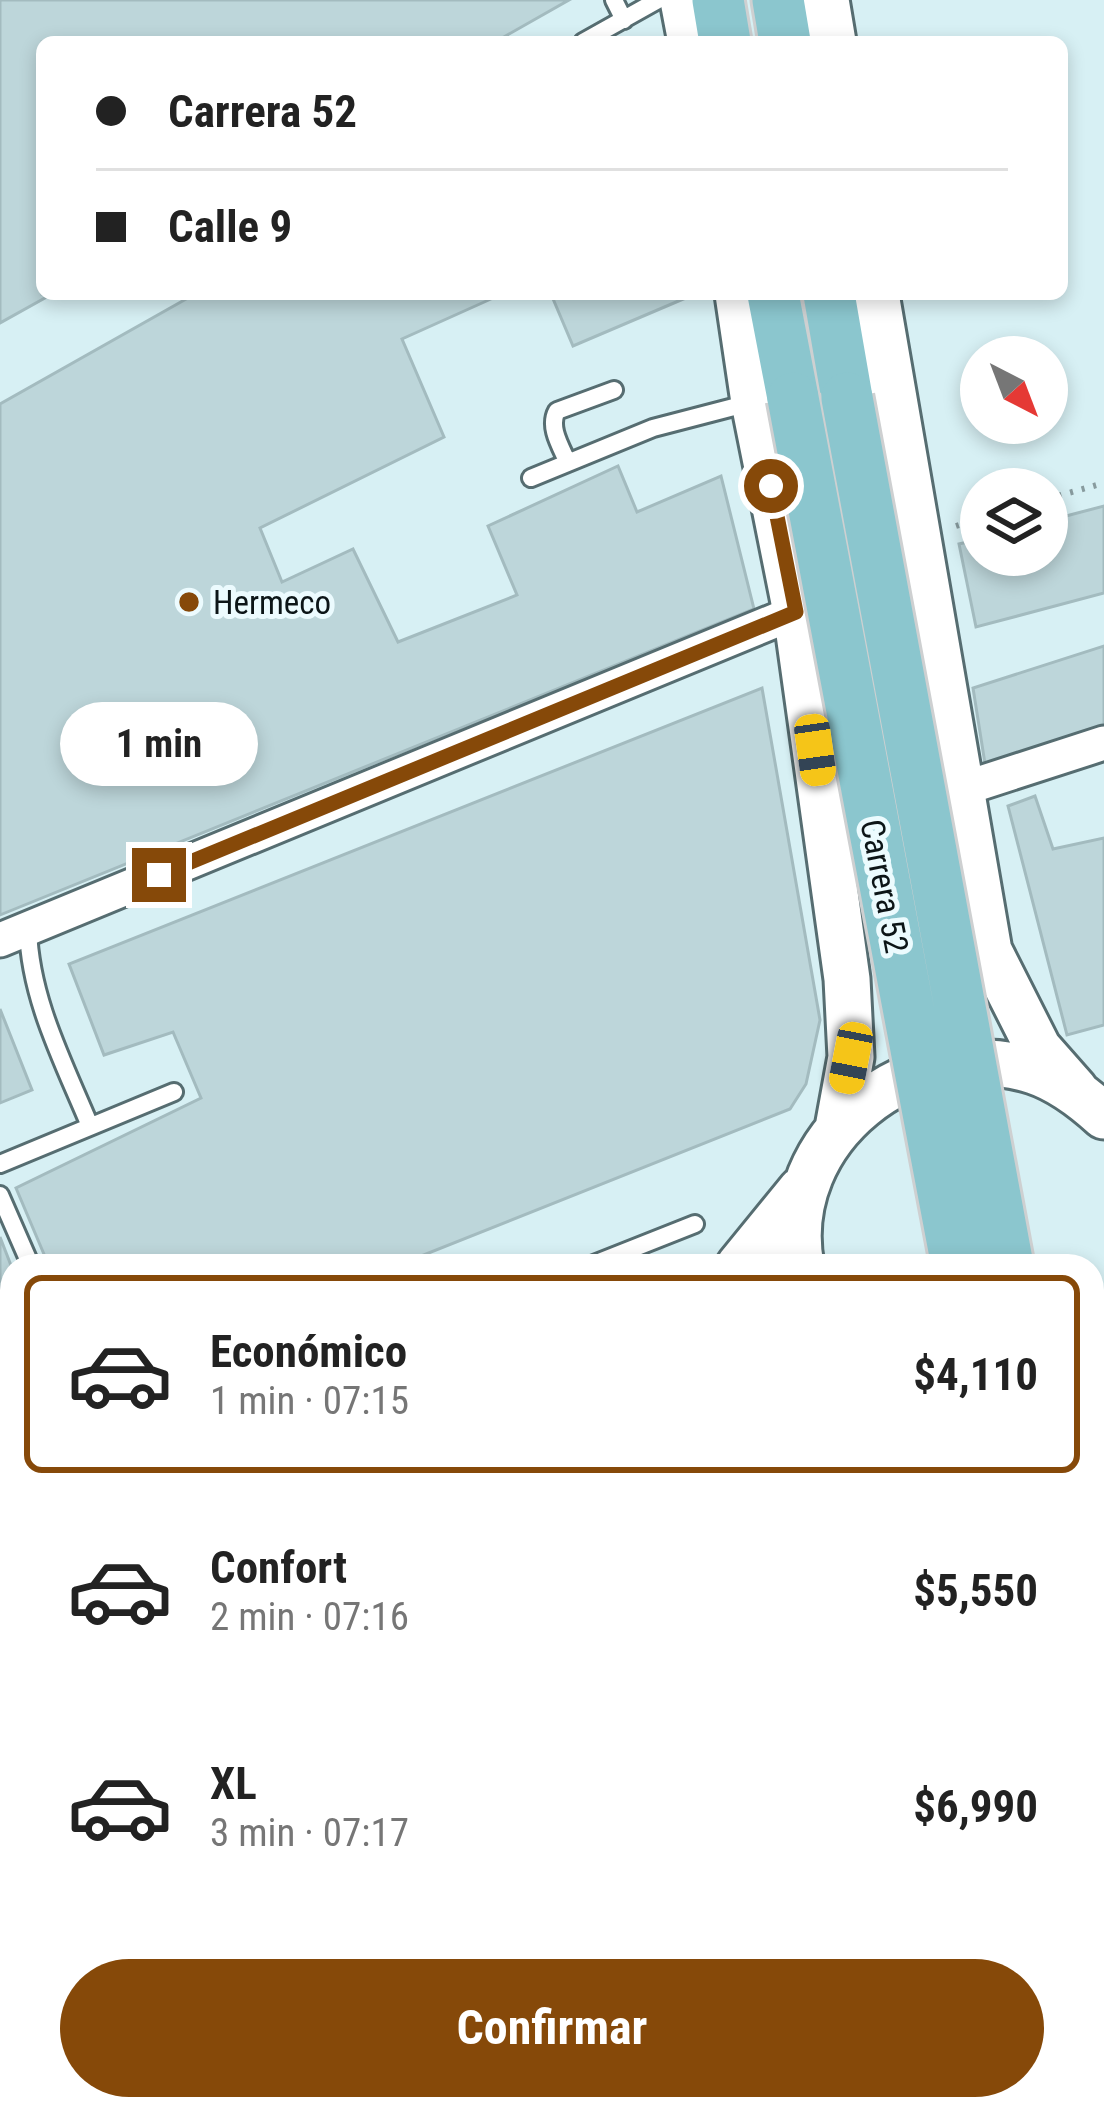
<!DOCTYPE html>
<html lang="es">
<meta charset="utf-8">
<style>
:root{--surface:#fff;--page:#f2f2f2;--text:#222;--muted:#767676;--line:#e0e0e0;--accent:#864909}
body{margin:0;font-family:"Roboto Condensed",sans-serif;background:var(--page);color:var(--text);height:100vh;display:flex;flex-direction:column;font-size:45px;white-space:nowrap}
*{box-sizing:border-box;margin:0}
p{font-size:39px;color:var(--muted)}
.icon{flex:none;width:66px;height:66px;fill:none;stroke:currentColor;stroke-width:2;stroke-linecap:round;stroke-linejoin:round}
.map{position:relative;flex:1;overflow:hidden}
.details{position:absolute;left:0px;top:1254px;width:1104px;height:867px;display:flex;flex-direction:column;background:var(--surface);border-radius:36px 36px 0 0;box-shadow:0 6px 18px #0003}
.details>*{flex:none}
.banner{position:absolute;left:36px;top:36px;width:1032px;height:264px;border-radius:18px;box-shadow:0 6px 18px #0003;display:grid;align-content:center;height:264px;padding:0 60px;background:var(--surface)}
.needle{width:78px;rotate:138deg}
.controls{position:absolute;left:960px;top:336px;display:grid;gap:24px}
.controls a{display:grid;place-items:center;width:108px;height:108px;border-radius:50%;background:var(--surface);box-shadow:0 6px 18px #0003;font-size:60px}
.end{position:absolute;width:54px;height:54px;margin:-27px;border:15px solid #864909;background:#fff;box-shadow:0 0 0 6px #fff}
.from{border-radius:50%}
.bubble{position:absolute;height:84px;border-radius:42px;background:var(--surface);box-shadow:0 6px 18px #0003;font-size:39px;font-weight:700;line-height:84px;text-align:center}
.car{position:absolute;width:36px;height:72px;margin:-36px -18px;border-radius:15px;box-shadow:0 0 9px 3px #0007;background:linear-gradient(#f5c518 24%,#345 0 40%,#f5c518 0 76%,#345 0 86%,#f5c518 0)}
.banner b{display:flex;align-items:center;gap:42px;height:114px;font-size:45px}
.banner b+b{border-top:3px solid var(--line)}
.banner i{width:30px;height:30px;background:var(--text)}
ul{padding:21px 0 0;list-style:none}
li{display:flex;align-items:center;gap:36px;height:198px;margin:0 24px 18px;padding:0 36px;border:6px solid transparent;border-radius:18px}
li div{flex:1}
li b{display:block;font-size:45px}
li em{font-style:normal;font-weight:700}
li.on{border-color:var(--accent)}
li>.icon{width:108px;height:108px;stroke-width:1.5}
.cta{display:flex;gap:24px;margin-top:auto;padding:24px 60px}
.cta a{flex:1;height:138px;border-radius:72px;background:var(--accent);color:#fff;font-size:48px;font-weight:700;line-height:138px;text-align:center}
.map>svg:first-child{display:block}
.building{fill:#bdd6da;stroke:#a3bbbf;stroke-width:3}
.lines{fill:none;stroke-linecap:round;stroke-linejoin:round}
.lane-casing{stroke:#566d71;stroke-width:22}
.street-casing{stroke:#566d71;stroke-width:39}
.secondary-casing{stroke:#566d71;stroke-width:51}
.primary-casing{stroke:#ced0d1;stroke-width:57}
.highway-casing{stroke:#ced0d1;stroke-width:66}
.path{stroke:#889b9e;stroke-width:6;stroke-dasharray:3 9;stroke-linecap:butt}
.lane{stroke:#fff;stroke-width:16}
.street{stroke:#fff;stroke-width:33}
.secondary{stroke:#fff;stroke-width:45}
.primary{stroke:#8bc6ce;stroke-width:51}
.highway{stroke:#3da0ae;stroke-width:60}
.primary-bridge-casing{stroke:#ced0d1;stroke-width:57;stroke-linecap:butt}
.primary-bridge{stroke:#8bc6ce;stroke-width:51}
.route{stroke:#864909;stroke-width:15}
.poi-dot{fill:#864909;stroke:#ecfbfe;stroke-width:4.5}
.labels{text-anchor:middle;stroke-width:10;stroke-linejoin:round;paint-order:stroke}
.poi-label{font-size:33px;fill:#0c1517;stroke:#ecfbfe;text-anchor:start}
.street-label{font-size:33px;fill:#0c1517;stroke:#ecfbfe}
</style>
<div class="map">
<svg width="1104" height="2120" viewBox="0 0 1104 2120">
<rect width="100%" height="100%" fill="#d7f0f4"/>
<path class="building" d="M 0,0 L 569,0 L 495,42 L 42,42 L 42,294 L 52,294 L 0,323 Z
M 195,294 L 502,294 L 402,339 L 444,437 L 260,528 L 282,582 L 353,549 L 398,642 L 517,595 L 488,526 L 618,466 L 637,512 L 721,476 L 754,609 L 0,915 L 0,404 Z
M 551,294 L 695,294 L 573,346 Z
M 1104,506 L 1104,593 L 976,627 L 959,544 L 981,539 L 981,555 L 1047,555 L 1047,521 Z
M 1104,646 L 1104,730 L 986,770 L 973,688 Z
M 762,688 L 820,1020 L 806,1084 L 790,1109 L 396,1266 L 49,1266 L 16,1188 L 201,1098 L 173,1032 L 104,1055 L 69,964 Z
M 1035,796 L 1053,849 L 1104,838 L 1104,1025 L 1067,1035 L 1008,806 Z
M 0,1009 L 32,1090 L 0,1103 Z
M 0,1237 L 12,1268 L 12,1358 L 0,1362 Z
M 12,1747 L 12,1979 L 0,1950 L 0,1752 Z
M 12,2102 L 12,2109 L 53,2109 L 58,2120 L 0,2120 L 0,2105 Z
M 204,2109 L 706,2109 L 686,2120 L 208,2120 Z
M 720,2109 L 763,2109 L 769,2120 L 701,2120 Z
M 766,2109 L 1032,2109 L 1011,2120 L 773,2120 Z"/>
<g class="lines">
<defs>
<path id="lane" d="M 614,0 L 624,20
M 583,42 L 658,0
M 568,463 C 561,447 548,427 557,411 L 614,390
M 531,478 L 653,428 L 753,402
M 28,929 C 30,999 63,1061 90,1126
M 0,1164 L 174,1092
M 0,1195 L 31,1266
M 589,1266 L 695,1224
M 0,1411 L 12,1407
M 0,1486 L 12,1482
M 0,1707 L 12,1702
M 1082,2120 L 1104,2108"/>
<path id="street" d="M 962,789 L 1104,743
M 0,940 L 796,612"/>
<path id="secondary" d="M 683,0 L 691,42
M 826,0 L 833,42
M 738,294 L 754,402 L 796,612 L 847,979 L 851,1057 L 838,1128
M 876,294 L 989,951 L 1038,1048 L 1075,1090
M 739,1266 L 801,1190
M 801,1266 C 777,1137 913,1032 1034,1071 C 1061,1080 1083,1097 1104,1116
M 1104,1378 C 1092,1438 1096,1491 1104,1552
M 0,1641 L 12,1636
M 1092,1946 L 1104,1968"/>
<path id="primary" d="M 718,0 L 725,42
M 778,0 L 785,42
M 773,294 L 793,398
M 829,294 L 847,398
M 1092,1692 L 1104,1727
M 1092,1816 L 1104,1841"/>
<path id="highway" d="M 0,1566 L 12,1569"/>
</defs>
<use href="#lane" class="lane-casing"/>
<use href="#street" class="street-casing"/>
<use href="#secondary" class="secondary-casing"/>
<use href="#primary" class="primary-casing"/>
<use href="#highway" class="highway-casing"/>
<path class="path" d="M 1047,499 L 1104,483
M 956,526 L 981,518"/>
<use href="#lane" class="lane"/>
<use href="#street" class="street"/>
<use href="#secondary" class="secondary"/>
<use href="#primary" class="primary"/>
<use href="#highway" class="highway"/>
<defs>
<path id="primary-bridge" d="M 793,398 L 957,1266
M 847,398 L 1008,1266"/>
</defs>
<use href="#primary-bridge" class="primary-bridge-casing"/>
<use href="#primary-bridge" class="primary-bridge"/>
</g>
<g class="lines">
<path class="route" d="M 159,875 L 796,612 L 771,486"/>
</g>
<circle class="poi-dot" cx="189" cy="602" r="12"/>
<g class="labels">
<g class="poi-label">
<text x="213" y="614">Hermeco</text>
</g>
<g class="street-label">
<text transform="translate(885 886) rotate(79)" y="12">Carrera 52</text>
</g>
</g>
</svg>
<div class="controls">
<a><svg class="needle" viewBox="-14 -14 28 28"><path d="M0-13l5 13h-10z" fill="#e53935"/><path d="M0 13l5-13h-10z" fill="#767676"/></svg></a>
<a><svg class="icon" aria-label="layers" viewBox="0 0 24 24"><path d="M12 4l9 5-9 5-9-5zM3 14l9 5 9-5"/></svg></a>
</div>
<i class="end from" style="left:771px;top:486px"></i>
<i class="end" style="left:159px;top:875px"></i>
<div class="bubble" style="left:60px;top:702px;width:198px">1 min</div>
<i class="car" style="left:815px;top:750px;rotate:172deg"></i>
<i class="car" style="left:851px;top:1058px;rotate:191deg"></i>
<div class="banner">
<b><i class="from"></i>Carrera 52</b>
<b><i></i>Calle 9</b>
</div>
<section class="details">
<ul>
<li class="on"><svg class="icon" aria-label="car" viewBox="0 0 24 24"><path d="M5 17H2v-5l4-1 3-4h7l3 4 3 1v5h-3M9 17h6M6 11h13"/><circle cx="7" cy="17" r="2"/><circle cx="17" cy="17" r="2"/></svg><div><b>Económico</b><p>1 min · 07:15</p></div><em>$4,110</em></li>
<li><svg class="icon" aria-label="car" viewBox="0 0 24 24"><path d="M5 17H2v-5l4-1 3-4h7l3 4 3 1v5h-3M9 17h6M6 11h13"/><circle cx="7" cy="17" r="2"/><circle cx="17" cy="17" r="2"/></svg><div><b>Confort</b><p>2 min · 07:16</p></div><em>$5,550</em></li>
<li><svg class="icon" aria-label="car" viewBox="0 0 24 24"><path d="M5 17H2v-5l4-1 3-4h7l3 4 3 1v5h-3M9 17h6M6 11h13"/><circle cx="7" cy="17" r="2"/><circle cx="17" cy="17" r="2"/></svg><div><b>XL</b><p>3 min · 07:17</p></div><em>$6,990</em></li>
</ul>
<div class="cta"><a>Confirmar</a></div>
</section>
</div>
